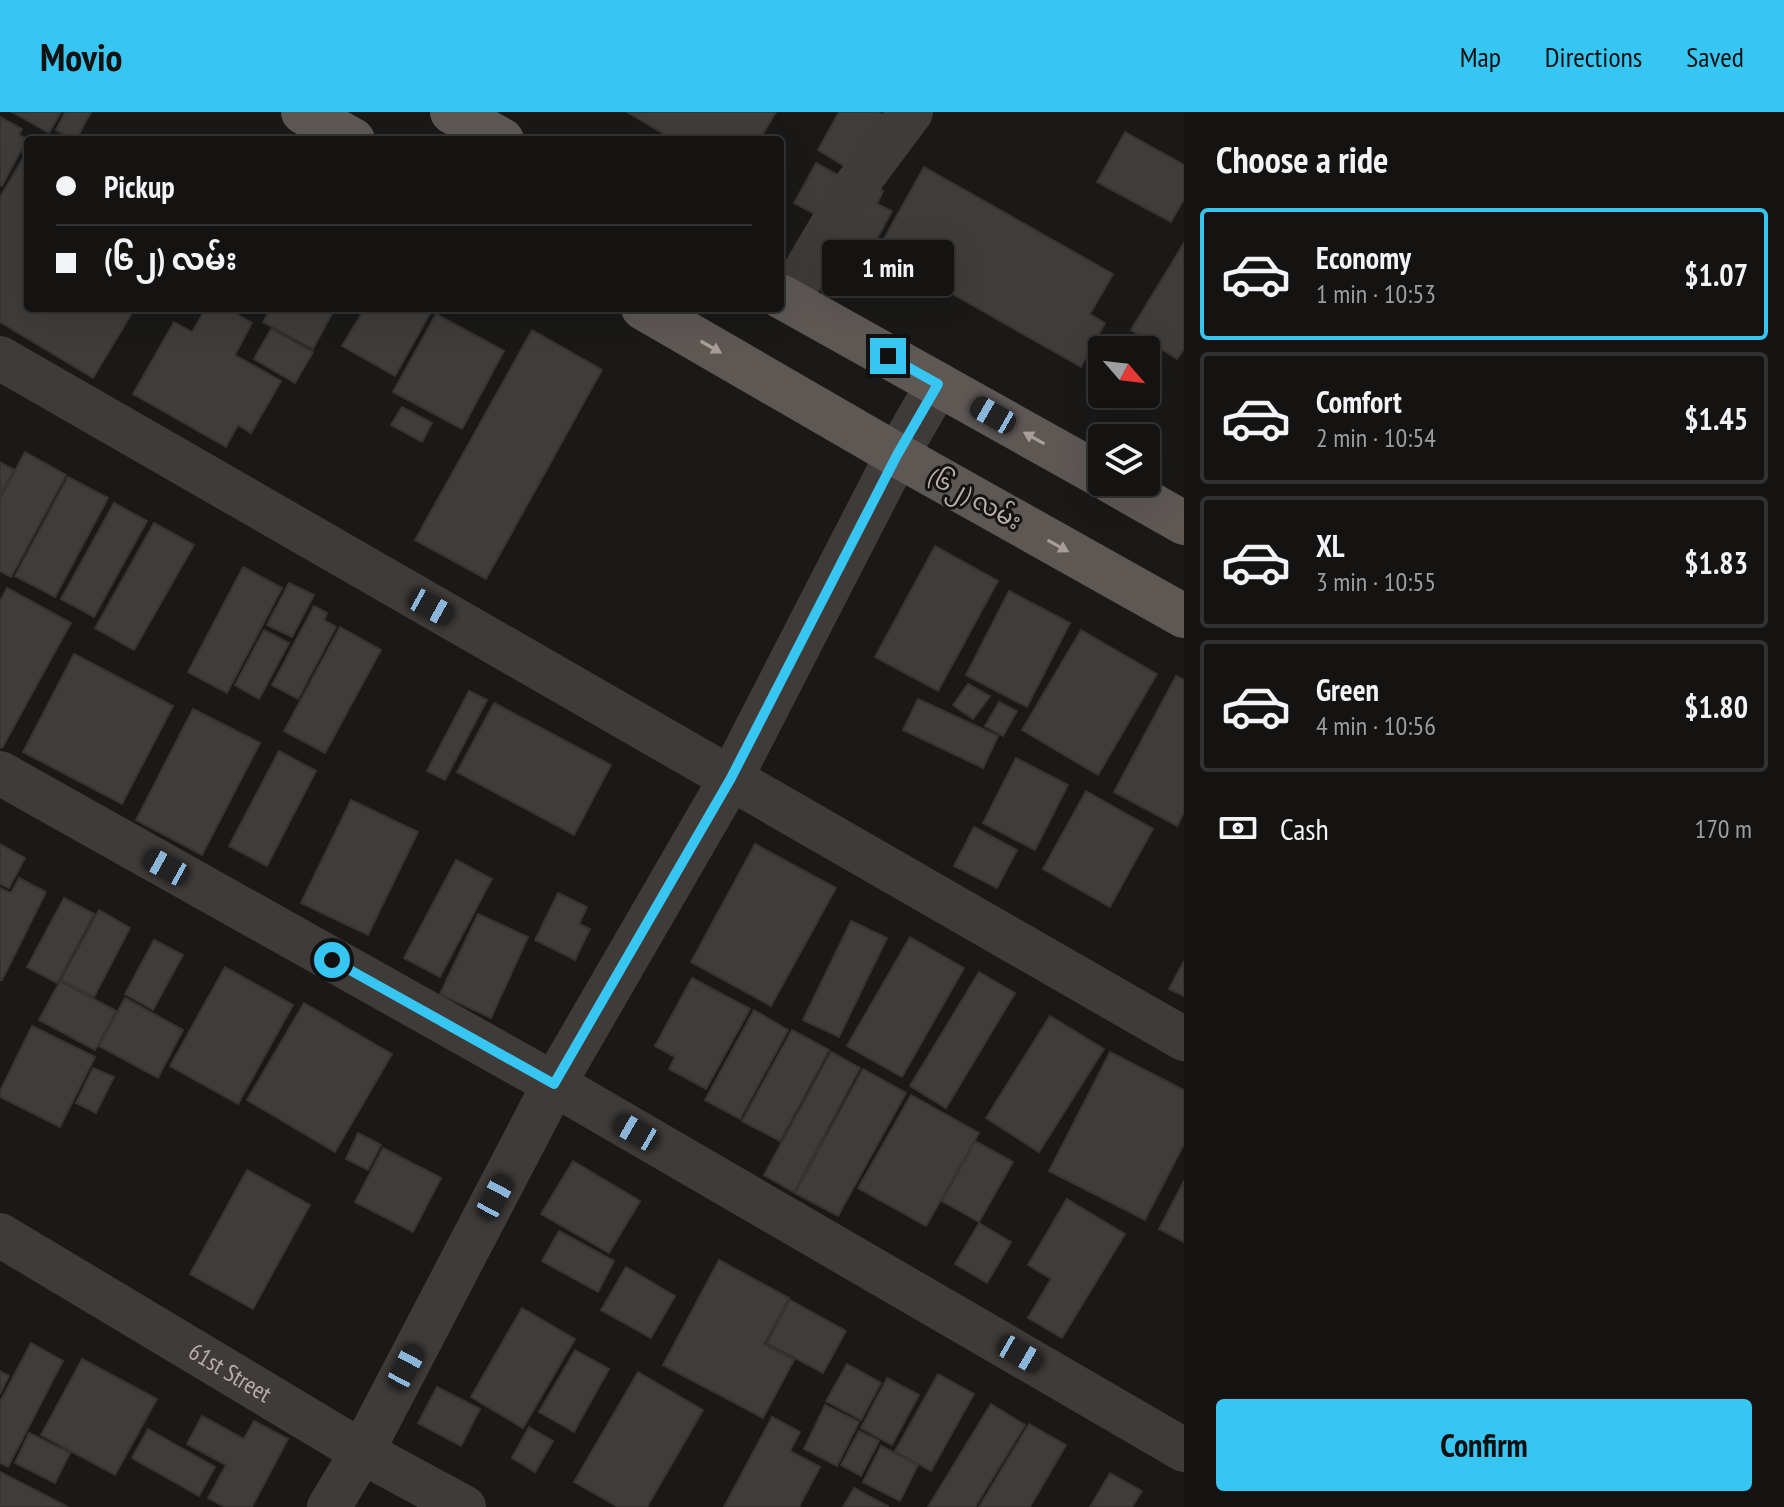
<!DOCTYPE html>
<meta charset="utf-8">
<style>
:root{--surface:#141312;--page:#212020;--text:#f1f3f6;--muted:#9d9e9f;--line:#333232;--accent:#37c5f2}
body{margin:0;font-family:"PT Sans Narrow","Noto Sans Myanmar",sans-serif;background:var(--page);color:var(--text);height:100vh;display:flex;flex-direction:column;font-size:30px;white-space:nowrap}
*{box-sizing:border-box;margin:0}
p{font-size:26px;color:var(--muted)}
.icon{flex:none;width:44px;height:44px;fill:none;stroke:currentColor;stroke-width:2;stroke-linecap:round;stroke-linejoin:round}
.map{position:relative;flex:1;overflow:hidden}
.side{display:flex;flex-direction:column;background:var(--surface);width:600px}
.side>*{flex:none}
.banner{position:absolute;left:24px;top:24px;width:760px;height:176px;border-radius:8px;box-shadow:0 8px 32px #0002,0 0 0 2px var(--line);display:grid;align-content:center;height:176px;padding:0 32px;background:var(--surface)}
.needle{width:52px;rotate:118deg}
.fabs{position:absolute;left:1088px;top:224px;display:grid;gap:16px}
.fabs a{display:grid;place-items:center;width:72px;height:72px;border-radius:8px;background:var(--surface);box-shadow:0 8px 32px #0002,0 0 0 2px var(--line);font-size:40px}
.end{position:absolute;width:36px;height:36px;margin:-18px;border:10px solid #37c5f2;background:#111;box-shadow:0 0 0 4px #111}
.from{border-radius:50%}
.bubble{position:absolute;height:56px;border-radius:8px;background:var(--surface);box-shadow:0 8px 32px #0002,0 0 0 2px var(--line);font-size:26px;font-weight:600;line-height:56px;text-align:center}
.car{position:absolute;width:24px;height:48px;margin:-24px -12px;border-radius:10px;box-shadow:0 0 6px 2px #0007;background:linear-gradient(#222 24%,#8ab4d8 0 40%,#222 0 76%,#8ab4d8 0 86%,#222 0)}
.banner b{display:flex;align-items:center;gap:28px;height:76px;font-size:30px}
.banner b+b{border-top:2px solid var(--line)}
.banner i{width:20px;height:20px;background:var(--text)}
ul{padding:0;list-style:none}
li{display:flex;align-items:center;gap:24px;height:132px;margin:0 16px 12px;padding:0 16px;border:4px solid var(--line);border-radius:8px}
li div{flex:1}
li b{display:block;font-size:30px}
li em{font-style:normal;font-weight:600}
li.current{border-color:var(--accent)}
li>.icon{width:72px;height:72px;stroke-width:1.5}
h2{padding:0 32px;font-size:36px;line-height:96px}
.pay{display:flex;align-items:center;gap:20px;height:88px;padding:0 32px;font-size:30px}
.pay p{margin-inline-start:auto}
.cta{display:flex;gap:16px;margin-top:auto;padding:16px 32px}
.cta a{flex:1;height:92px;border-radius:8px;background:var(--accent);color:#111;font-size:32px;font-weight:600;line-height:92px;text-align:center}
header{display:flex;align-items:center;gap:48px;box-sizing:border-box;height:112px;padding:0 40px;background:var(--accent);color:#111}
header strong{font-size:38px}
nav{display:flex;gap:44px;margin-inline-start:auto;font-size:28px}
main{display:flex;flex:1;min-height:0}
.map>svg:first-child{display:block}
.building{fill:#3f3c3a;stroke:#363432;stroke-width:2}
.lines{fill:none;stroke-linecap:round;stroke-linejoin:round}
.street{stroke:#3f3b39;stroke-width:44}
.primary{stroke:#5e5855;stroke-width:44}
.oneway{fill:#a89d99}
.route{stroke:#37c5f2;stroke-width:10}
.labels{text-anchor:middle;stroke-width:6;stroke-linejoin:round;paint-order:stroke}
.street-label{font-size:24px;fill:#baaeaa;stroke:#151413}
</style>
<header>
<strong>Movio</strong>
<nav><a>Map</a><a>Directions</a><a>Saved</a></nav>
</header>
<main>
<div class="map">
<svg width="1184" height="1395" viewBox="0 0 1184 1395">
<rect width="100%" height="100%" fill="#1a1918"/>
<path class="building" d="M 12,0 L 61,0 L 49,21 Z
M 65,0 L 91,0 L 76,28 L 56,18 Z
M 627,0 L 776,0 L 760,27 L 762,28 L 674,28 Z
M 839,0 L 878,0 L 883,3 L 851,58 L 818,38 Z
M 0,5 L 22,17 L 19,23 L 27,27 L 2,74 L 0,72 Z
M 1125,20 L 1184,53 L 1184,87 L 1171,110 L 1097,70 Z
M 28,38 L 28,196 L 135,196 L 93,266 L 0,210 L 0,85 Z
M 816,51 L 845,67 L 824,107 L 794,91 Z
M 924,55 L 1113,162 L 1090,202 L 1105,211 L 1081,255 L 877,139 Z
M 867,70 L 883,79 L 877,92 L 892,99 L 870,140 L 838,123 Z
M 1184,131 L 1184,237 L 1177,247 L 1131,218 Z
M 206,196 L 226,196 L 252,211 L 235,243 L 281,269 L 251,321 L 238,313 L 226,335 L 133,282 L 174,210 L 192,220 Z
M 271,196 L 335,196 L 313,237 L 263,210 Z
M 365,196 L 433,196 L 395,264 L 342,234 Z
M 436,202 L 504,239 L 462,317 L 393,280 Z
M 271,217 L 313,240 L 295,271 L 254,247 Z
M 532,218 L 602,258 L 486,467 L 415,428 Z
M 402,295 L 432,311 L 422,330 L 391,313 Z
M 25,340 L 66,363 L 11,465 L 0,459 L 0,387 Z
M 0,350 L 14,358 L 0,383 Z
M 68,365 L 108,386 L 55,485 L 15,464 Z
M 114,391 L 147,409 L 94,505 L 61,487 Z
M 154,411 L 194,433 L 134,538 L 95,516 Z
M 935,434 L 998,469 L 938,579 L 875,545 Z
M 243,455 L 282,476 L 227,581 L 188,560 Z
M 289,471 L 314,483 L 292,525 L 267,513 Z
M 7,476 L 71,511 L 2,636 L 0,635 L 0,489 Z
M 1009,479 L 1070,511 L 1027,595 L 966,563 Z
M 314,494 L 327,501 L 324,508 L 336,515 L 298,587 L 272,573 Z
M 340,515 L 381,538 L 325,641 L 284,619 Z
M 264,518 L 289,531 L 259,587 L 235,573 Z
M 1081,518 L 1157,562 L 1098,663 L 1022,618 Z
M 74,542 L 173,594 L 122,692 L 23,640 Z
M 1176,564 L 1184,568 L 1184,700 L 1177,714 L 1114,680 Z
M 968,572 L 990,584 L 973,607 L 953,593 Z
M 469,579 L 487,588 L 445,668 L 427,659 Z
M 918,587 L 998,624 L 983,656 L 903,618 Z
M 999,590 L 1017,599 L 1003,624 L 985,614 Z
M 494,591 L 611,653 L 574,723 L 457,660 Z
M 193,597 L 260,631 L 202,743 L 136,708 Z
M 279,639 L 316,659 L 267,754 L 229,734 Z
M 1016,646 L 1068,673 L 1035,738 L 983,711 Z
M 1086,679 L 1153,717 L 1110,795 L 1043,757 Z
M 351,688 L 418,720 L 368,823 L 301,791 Z
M 974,715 L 1017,738 L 997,776 L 954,754 Z
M 0,732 L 25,746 L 9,776 L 0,772 Z
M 755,732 L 836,776 L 771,894 L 691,850 Z
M 456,748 L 492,767 L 440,865 L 404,846 Z
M 19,766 L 46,780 L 2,868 L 0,868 L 0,776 L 11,781 Z
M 558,781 L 587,795 L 579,812 L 590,817 L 575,848 L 535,828 Z
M 64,786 L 94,802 L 57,871 L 27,855 Z
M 99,798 L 130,816 L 94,885 L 61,868 Z
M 478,802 L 528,825 L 491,906 L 440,882 Z
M 851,809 L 887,826 L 839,925 L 803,908 Z
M 910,825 L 964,856 L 902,965 L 847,934 Z
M 154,828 L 183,843 L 153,898 L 125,882 Z
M 1184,849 L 1184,884 L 1169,877 Z
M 225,855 L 293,893 L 238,992 L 170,954 Z
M 979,860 L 1015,881 L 946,996 L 910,974 Z
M 692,866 L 750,897 L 706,977 L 669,957 L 675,945 L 655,934 Z
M 60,869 L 116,899 L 95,938 L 39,908 Z
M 125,886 L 183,918 L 158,966 L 99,934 Z
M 304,891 L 392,942 L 335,1040 L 247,988 Z
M 754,898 L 788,918 L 740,1007 L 705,988 Z
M 1050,904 L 1104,937 L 1039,1040 L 986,1006 Z
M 32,914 L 95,945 L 60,1015 L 0,985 L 0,979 Z
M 792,918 L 829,938 L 780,1029 L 742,1009 Z
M 831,940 L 860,956 L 794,1080 L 764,1063 Z
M 1110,940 L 1184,978 L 1184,1032 L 1145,1108 L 1049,1059 Z
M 93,956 L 114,965 L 96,1001 L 76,991 Z
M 863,957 L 906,981 L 838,1104 L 795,1081 Z
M 911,983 L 979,1021 L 926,1114 L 858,1076 Z
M 358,1021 L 381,1033 L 368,1058 L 346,1047 Z
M 975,1029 L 1013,1050 L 979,1110 L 942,1089 Z
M 383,1036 L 441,1066 L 413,1120 L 355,1090 Z
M 573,1049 L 640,1089 L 609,1141 L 541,1102 Z
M 247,1058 L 310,1093 L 253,1197 L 190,1162 Z
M 1184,1069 L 1184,1130 L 1159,1117 Z
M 1067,1087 L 1125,1122 L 1062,1226 L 1028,1206 L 1051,1167 L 1028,1153 Z
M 979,1111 L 1011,1130 L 987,1171 L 955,1152 Z
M 559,1119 L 614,1149 L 598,1180 L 542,1149 Z
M 719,1148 L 789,1186 L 764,1232 L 794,1248 L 763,1306 L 663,1253 Z
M 626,1155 L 675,1184 L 651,1226 L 601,1198 Z
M 790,1188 L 846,1219 L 823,1261 L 767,1231 Z
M 522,1196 L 575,1227 L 523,1316 L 471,1285 Z
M 31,1231 L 63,1249 L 8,1355 L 0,1351 L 0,1290 Z
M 575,1238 L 609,1257 L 574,1320 L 539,1300 Z
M 82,1247 L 157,1287 L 115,1363 L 41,1323 Z
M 847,1252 L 881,1271 L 861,1308 L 826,1289 Z
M 0,1259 L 9,1264 L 0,1282 Z
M 638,1260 L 703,1298 L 647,1395 L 618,1395 L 574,1370 Z
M 938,1262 L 974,1282 L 931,1359 L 895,1339 Z
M 887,1266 L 919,1283 L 892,1333 L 861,1316 Z
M 437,1275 L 480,1297 L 461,1334 L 418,1311 Z
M 991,1292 L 1025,1313 L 975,1395 L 928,1395 Z
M 825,1293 L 859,1310 L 837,1354 L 804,1337 Z
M 202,1304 L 244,1327 L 254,1309 L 288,1327 L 252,1395 L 225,1395 L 208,1386 L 226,1353 L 187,1332 Z
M 772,1305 L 800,1320 L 790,1339 L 820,1355 L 799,1395 L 724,1395 Z
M 1029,1312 L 1066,1333 L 1030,1395 L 979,1395 Z
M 529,1315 L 553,1329 L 535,1360 L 512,1346 Z
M 148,1317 L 215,1355 L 199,1384 L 132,1346 Z
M 859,1319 L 879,1329 L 861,1364 L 841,1353 Z
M 29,1321 L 70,1341 L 55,1371 L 15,1351 Z
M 881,1334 L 918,1353 L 900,1389 L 863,1370 Z
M 0,1360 L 68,1395 L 0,1395 Z
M 1110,1361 L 1142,1379 L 1132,1395 L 1090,1395 Z
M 854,1376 L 889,1395 L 843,1395 Z"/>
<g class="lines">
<g class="street">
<path d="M 788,188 L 852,79 L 911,0"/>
<path d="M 0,246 L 1184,927"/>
<path d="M 0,661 L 554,972 L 1184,1338"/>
<path id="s1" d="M 0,1123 L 362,1340 L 464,1395"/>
<path d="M 329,1395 L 362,1340 L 554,972 L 731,666 L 897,343 L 938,272"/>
</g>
<path class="primary" d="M 303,0 L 353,28
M 452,0 L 502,28
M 780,184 L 1102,364
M 643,196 L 897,343 L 1184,504
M 1112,370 L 1184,411"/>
</g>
<defs><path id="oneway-solid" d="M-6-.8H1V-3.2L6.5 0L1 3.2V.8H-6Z" transform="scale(2)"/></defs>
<g class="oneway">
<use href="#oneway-solid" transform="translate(711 235) rotate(30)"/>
<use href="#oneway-solid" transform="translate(1034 326) rotate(-151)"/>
<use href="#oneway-solid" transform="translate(1058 434) rotate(29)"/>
</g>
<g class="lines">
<path class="route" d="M 332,848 L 554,972 L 731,666 L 897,343 L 938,272 L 888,244"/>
</g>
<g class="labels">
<g class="street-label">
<text transform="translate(975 387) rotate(29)" y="8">(၆၂) လမ်း</text>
<text dy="8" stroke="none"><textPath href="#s1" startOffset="268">61st Street</textPath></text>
</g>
</g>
</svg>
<div class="fabs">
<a><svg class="needle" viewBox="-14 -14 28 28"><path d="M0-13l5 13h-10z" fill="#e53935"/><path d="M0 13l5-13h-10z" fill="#9d9e9f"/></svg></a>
<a><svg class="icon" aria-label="layers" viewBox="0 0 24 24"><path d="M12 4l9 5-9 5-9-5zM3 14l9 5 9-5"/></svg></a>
</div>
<i class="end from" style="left:332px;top:848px"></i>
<i class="end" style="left:888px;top:244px"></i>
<div class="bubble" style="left:822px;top:128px;width:132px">1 min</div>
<i class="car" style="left:993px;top:303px;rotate:300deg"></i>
<i class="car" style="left:431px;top:495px;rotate:119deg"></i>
<i class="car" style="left:166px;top:755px;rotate:299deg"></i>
<i class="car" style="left:636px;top:1020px;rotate:300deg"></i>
<i class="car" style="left:495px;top:1085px;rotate:28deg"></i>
<i class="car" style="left:1020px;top:1242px;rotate:120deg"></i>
<i class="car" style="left:406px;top:1255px;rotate:28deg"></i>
<div class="banner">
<b><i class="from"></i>Pickup</b>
<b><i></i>(၆၂) လမ်း</b>
</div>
</div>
<section class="side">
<h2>Choose a ride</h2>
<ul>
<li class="current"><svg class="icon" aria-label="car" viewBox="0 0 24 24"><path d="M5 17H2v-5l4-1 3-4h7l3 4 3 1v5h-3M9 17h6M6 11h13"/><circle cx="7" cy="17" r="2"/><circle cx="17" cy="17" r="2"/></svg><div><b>Economy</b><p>1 min · 10:53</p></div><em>$1.07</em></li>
<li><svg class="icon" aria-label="car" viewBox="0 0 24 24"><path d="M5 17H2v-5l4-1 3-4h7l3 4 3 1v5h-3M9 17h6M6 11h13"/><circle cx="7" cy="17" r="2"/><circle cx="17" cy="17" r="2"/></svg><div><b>Comfort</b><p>2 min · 10:54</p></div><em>$1.45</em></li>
<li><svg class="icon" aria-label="car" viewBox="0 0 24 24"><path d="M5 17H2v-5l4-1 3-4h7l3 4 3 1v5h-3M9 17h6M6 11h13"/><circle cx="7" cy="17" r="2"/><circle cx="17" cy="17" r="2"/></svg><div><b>XL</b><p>3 min · 10:55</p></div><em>$1.83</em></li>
<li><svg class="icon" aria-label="car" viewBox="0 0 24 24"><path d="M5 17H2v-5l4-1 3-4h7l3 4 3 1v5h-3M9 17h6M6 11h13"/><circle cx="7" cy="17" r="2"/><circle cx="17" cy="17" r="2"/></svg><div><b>Green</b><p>4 min · 10:56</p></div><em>$1.80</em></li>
</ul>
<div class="pay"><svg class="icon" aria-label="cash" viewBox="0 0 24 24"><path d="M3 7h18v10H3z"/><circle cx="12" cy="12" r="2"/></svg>Cash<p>170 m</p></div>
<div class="cta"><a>Confirm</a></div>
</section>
</main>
